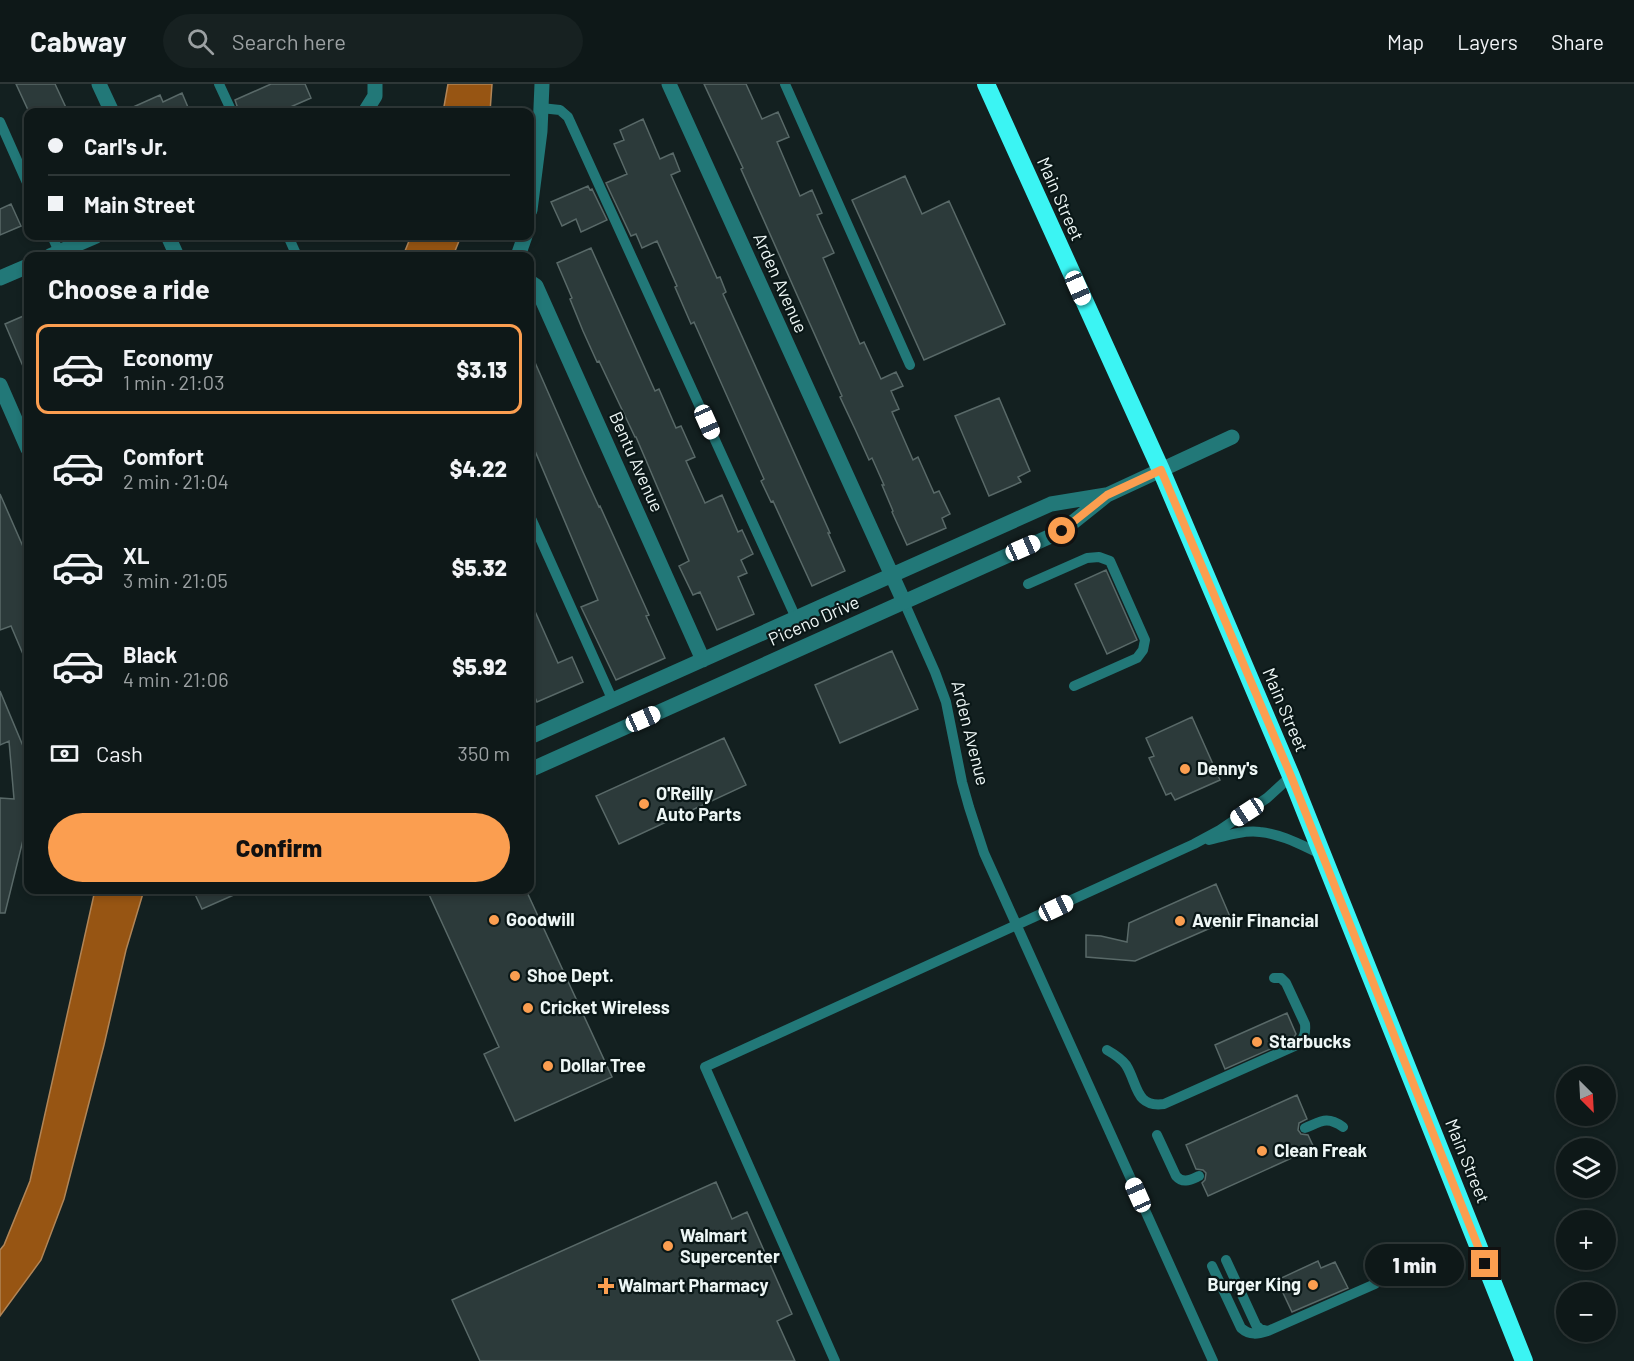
<!DOCTYPE html>
<meta charset="utf-8">
<style>
:root{--surface:#0e1818;--page:#172121;--text:#f1f3f6;--muted:#9ba0a2;--line:#2e3737;--accent:#fb9e50}
body{margin:0;font-family:Barlow,sans-serif;background:var(--page);color:var(--text);height:100vh;display:flex;flex-direction:column;font-size:22px;white-space:nowrap}
*{box-sizing:border-box;margin:0}
p{font-size:20px;color:var(--muted)}
.icon{flex:none;width:33px;height:33px;fill:none;stroke:currentColor;stroke-width:2;stroke-linecap:round;stroke-linejoin:round}
.map{position:relative;flex:1;overflow:hidden}
.drawer{position:absolute;left:24px;top:168px;width:510px;height:642px;display:flex;flex-direction:column;background:var(--surface);border-radius:12px;box-shadow:0 3px 9px #0003,0 0 0 2px var(--line)}
.drawer>*{flex:none}
.banner{position:absolute;left:24px;top:24px;width:510px;height:132px;border-radius:12px;box-shadow:0 3px 9px #0003,0 0 0 2px var(--line);display:grid;align-content:center;height:132px;padding:0 24px;background:var(--surface)}
.needle{width:39px;rotate:156deg}
.controls{position:absolute;left:1556px;top:982px;display:grid;gap:12px}
.controls a{display:grid;place-items:center;width:60px;height:60px;border-radius:50%;background:var(--surface);box-shadow:0 3px 9px #0003,0 0 0 2px var(--line);font-size:30px}
.end{position:absolute;width:27px;height:27px;margin:-14px;border:8px solid #fb9e50;background:#111;box-shadow:0 0 0 3px #111}
.from{border-radius:50%}
.bubble{position:absolute;height:42px;border-radius:21px;background:var(--surface);box-shadow:0 3px 9px #0003,0 0 0 2px var(--line);font-size:20px;font-weight:800;line-height:42px;text-align:center}
.car{position:absolute;width:18px;height:36px;margin:-18px -9px;border-radius:8px;box-shadow:0 0 4px 2px #0007;background:linear-gradient(#fff 24%,#345 0 40%,#fff 0 76%,#345 0 86%,#fff 0)}
.banner b{display:flex;align-items:center;gap:21px;height:57px;font-size:22px}
.banner b+b{border-top:2px solid var(--line)}
.banner i{width:15px;height:15px;background:var(--text)}
ul{padding:0;list-style:none}
li{display:flex;align-items:center;gap:18px;height:90px;margin:0 12px 9px;padding:0 12px;border:3px solid transparent;border-radius:12px}
li div{flex:1}
li b{display:block;font-size:22px}
li em{font-style:normal;font-weight:800}
li.on{border-color:var(--accent)}
li>.icon{width:54px;height:54px;stroke-width:1.5}
h2{padding:0 24px;font-size:27px;line-height:72px}
.pay{display:flex;align-items:center;gap:15px;height:66px;padding:0 24px;font-size:22px}
.pay p{margin-inline-start:auto}
.primary-button{display:flex;gap:12px;margin-top:auto;padding:12px 24px}
.primary-button a{flex:1;height:69px;border-radius:36px;background:var(--accent);color:#111;font-size:24px;font-weight:800;line-height:69px;text-align:center}
header{display:flex;align-items:center;gap:36px;box-sizing:border-box;height:84px;padding:0 30px;background:var(--surface);border-bottom:2px solid var(--line)}
header strong{font-size:28px}
nav{display:flex;gap:33px;margin-inline-start:auto;font-size:21px}
.search{width:420px;height:54px;background:var(--page);display:flex;align-items:center;gap:15px;box-sizing:border-box;padding:0 21px;border-radius:33px;color:var(--muted);font-size:22px}
.map>svg:first-child{display:block}
.water{fill:#975513;stroke:#b18557;stroke-width:1.5}
.building{fill:#2c3a3a;stroke:#596968;stroke-width:1.5}
.lines{fill:none;stroke-linecap:round;stroke-linejoin:round}
.lane{stroke:#227878;stroke-width:10}
.street{stroke:#227878;stroke-width:15}
.highway{stroke:#3bf4f3;stroke-width:18}
.route{stroke:#fb9e50;stroke-width:8}
.poi-dot{fill:#fb9e50;stroke:#0a1717;stroke-width:2}
.labels{text-anchor:middle;stroke-width:4.5;stroke-linejoin:round;paint-order:stroke}
.street-label{font-size:18px;fill:#edf6f5;stroke:#0a1717}
.poi-label{font-size:18px;font-weight:bold;fill:#edf6f5;stroke:#0a1717;text-anchor:start}
</style>
<header>
<strong>Cabway</strong>
<div class="search"><svg class="icon" aria-label="search" viewBox="0 0 24 24"><circle cx="10" cy="10" r="6"/><path d="M15 15l6 6"/></svg>Search here</div>
<nav><a>Map</a><a>Layers</a><a>Share</a></nav>
</header>
<div class="map">
<svg width="1634" height="1277" viewBox="0 0 1634 1277">
<rect width="100%" height="100%" fill="#132020"/>
<path class="water" d="M 448,0 L 492,0 L 490,28 L 443,28 Z
M 411,152 L 461,152 L 453,172 L 403,172 Z
M 95,806 L 144,806 L 126,866 L 104,961 L 64,1115 L 41,1176 L 0,1232 L 0,1166 L 4,1161 L 30,1097 Z"/>
<path class="building" d="M 16,0 L 55,0 L 68,28 L 29,28 Z
M 271,0 L 305,0 L 311,14 L 279,28 L 239,28 L 235,16 Z
M 704,0 L 746,0 L 762,35 L 778,28 L 789,53 L 777,58 L 800,112 L 812,106 L 822,129 L 817,131 L 834,169 L 823,174 L 860,260 L 864,258 L 881,295 L 896,288 L 903,302 L 891,307 L 899,325 L 892,328 L 913,376 L 918,373 L 934,409 L 939,407 L 950,430 L 942,434 L 946,444 L 907,461 L 892,428 L 893,427 L 882,401 L 884,401 L 872,374 L 869,376 L 855,345 L 840,313 L 842,312 L 741,85 L 743,84 Z
M 182,9 L 190,28 L 122,28 L 160,11 L 163,18 Z
M 643,35 L 660,75 L 673,69 L 680,87 L 671,91 L 717,194 L 720,193 L 726,208 L 723,210 L 830,449 L 828,449 L 845,487 L 812,502 L 773,417 L 771,418 L 761,397 L 764,395 L 694,238 L 691,240 L 675,203 L 677,202 L 657,157 L 642,164 L 636,150 L 631,152 L 606,99 L 627,90 L 614,60 L 624,56 L 620,46 Z
M 905,92 L 922,130 L 949,117 L 1005,240 L 924,276 L 852,116 Z
M 588,102 L 590,106 L 592,105 L 607,136 L 581,148 L 576,135 L 562,142 L 551,118 Z
M 11,120 L 21,142 L 0,151 L 0,125 Z
M 591,164 L 655,307 L 659,305 L 676,344 L 681,342 L 695,373 L 686,377 L 705,419 L 722,411 L 738,448 L 742,446 L 753,470 L 741,476 L 747,489 L 738,493 L 754,530 L 717,546 L 700,508 L 693,511 L 679,482 L 689,477 L 636,353 L 635,353 L 599,277 L 597,278 L 583,247 L 570,215 L 572,214 L 557,179 Z
M 28,230 L 28,294 L 5,240 Z
M 530,267 L 583,388 L 599,423 L 600,422 L 649,531 L 646,532 L 665,574 L 616,596 L 581,523 L 598,516 L 530,355 Z
M 999,314 L 1030,387 L 1018,393 L 1021,398 L 989,412 L 955,332 Z
M 0,410 L 28,474 L 28,582 L 11,542 L 0,546 Z
M 1106,486 L 1137,556 L 1107,570 L 1075,500 Z
M 530,516 L 558,579 L 572,573 L 583,598 L 537,618 L 530,602 Z
M 892,567 L 918,625 L 840,659 L 815,601 Z
M 0,607 L 28,674 L 28,756 L 23,756 L 5,829 L 0,829 L 0,714 L 14,715 L 9,657 L 0,661 Z
M 1192,633 L 1220,696 L 1175,716 L 1171,709 L 1166,711 L 1149,674 L 1154,672 L 1146,654 Z
M 724,654 L 746,701 L 619,760 L 596,712 Z
M 1216,800 L 1231,835 L 1135,877 L 1086,873 L 1086,851 L 1101,852 L 1127,858 L 1129,839 Z
M 193,806 L 245,806 L 202,825 Z
M 427,806 L 526,806 L 612,993 L 515,1037 L 484,970 L 499,963 Z
M 1287,929 L 1296,950 L 1293,955 L 1225,985 L 1215,961 Z
M 1297,1011 L 1307,1035 L 1299,1039 L 1298,1046 L 1301,1050 L 1308,1051 L 1314,1064 L 1208,1112 L 1202,1099 L 1205,1096 L 1206,1089 L 1203,1086 L 1196,1085 L 1186,1061 Z
M 716,1098 L 732,1135 L 747,1128 L 792,1230 L 777,1237 L 795,1277 L 480,1277 L 452,1216 Z
M 1318,1177 L 1321,1184 L 1335,1178 L 1348,1204 L 1292,1228 L 1277,1196 Z"/>
<g class="lines">
<path class="lane" d="M 219,0 L 232,28
M 785,0 L 910,281
M 541,24 L 560,26 L 568,33 L 796,534
M 0,38 L 28,101
M 52,152 L 61,172
M 288,152 L 297,172
M 530,432 L 613,617
M 1028,500 L 1087,474 L 1099,473 L 1110,477 L 1145,556 L 1143,566 L 1137,574 L 1074,602
M 904,518 L 935,588 L 946,618 L 962,698 L 969,723 L 984,769 L 1213,1277
M 1209,756 C 1225,752 1243,746 1260,748 C 1282,750 1303,762 1323,771
M 1107,966 C 1114,970 1121,974 1126,981 C 1138,1000 1135,1024 1164,1020 L 1297,961 C 1304,954 1306,950 1305,940 L 1286,899 L 1281,894 L 1274,894
M 1305,1044 C 1322,1037 1327,1032 1343,1043
M 1157,1051 L 1176,1092 C 1183,1100 1190,1096 1199,1092
M 1226,1176 L 1256,1241 L 1260,1245 L 1268,1247 L 1375,1200
M 1212,1182 L 1241,1244 C 1250,1252 1258,1250 1268,1247
M 835,1277 L 705,983 L 1194,760 L 1220,746 L 1267,714 L 1291,692"/>
<path class="street" d="M 99,0 L 112,28
M 669,0 L 904,518
M 365,28 L 375,12 L 375,0
M 530,126 L 540,47 L 542,0
M 168,152 L 177,172
M 50,172 L 96,152
M 518,172 L 525,152
M 0,194 L 28,182
M 530,198 L 536,202 L 703,576
M 0,301 L 28,365
M 530,653 L 1051,420 L 1106,411
M 530,686 L 1062,447 L 1107,411 L 1232,353"/>
<path class="highway" d="M 986,0 L 1161,386 L 1291,692 L 1524,1277"/>
</g>
<g class="lines">
<path class="route" d="M 1062,447 L 1107,411 L 1161,386 L 1291,692 L 1485,1180"/>
</g>
<g class="poi-dot">
<circle cx="1185" cy="685" r="6"/>
<circle cx="644" cy="720" r="6"/>
<circle cx="494" cy="836" r="6"/>
<circle cx="1180" cy="837" r="6"/>
<circle cx="515" cy="892" r="6"/>
<circle cx="528" cy="924" r="6"/>
<circle cx="1257" cy="958" r="6"/>
<circle cx="548" cy="982" r="6"/>
<circle cx="1262" cy="1067" r="6"/>
<circle cx="668" cy="1162" r="6"/>
<circle cx="1313" cy="1201" r="6"/>
<path d="M603 1193h6v6h6v6h-6v6h-6v-6h-6v-6h6z"/>
</g>
<g class="labels">
<g class="street-label">
<text transform="translate(1060 115) rotate(66)" y="6">Main Street</text>
<text transform="translate(780 199) rotate(66)" y="6">Arden Avenue</text>
<text transform="translate(636 378) rotate(66)" y="6">Bentu Avenue</text>
<text transform="translate(814 537) rotate(-24)" y="6">Piceno Drive</text>
<text transform="translate(1285 626) rotate(67)" y="6">Main Street</text>
<text transform="translate(970 649) rotate(76)" y="6">Arden Avenue</text>
<text transform="translate(1467 1077) rotate(68)" y="6">Main Street</text>
</g>
<g class="poi-label">
<text x="1197" y="691">Denny's</text>
<text x="656" y="716">O'Reilly<tspan x="656" dy="21">Auto Parts</tspan></text>
<text x="506" y="842">Goodwill</text>
<text x="1192" y="843">Avenir Financial</text>
<text x="527" y="898">Shoe Dept.</text>
<text x="540" y="930">Cricket Wireless</text>
<text x="1269" y="964">Starbucks</text>
<text x="560" y="988">Dollar Tree</text>
<text x="1274" y="1073">Clean Freak</text>
<text x="680" y="1158">Walmart<tspan x="680" dy="21">Supercenter</tspan></text>
<text x="1301" y="1207" text-anchor="end">Burger King</text>
<text x="618" y="1208">Walmart Pharmacy</text>
</g>
</g>
</svg>
<div class="controls">
<a><svg class="needle" viewBox="-14 -14 28 28"><path d="M0-13l5 13h-10z" fill="#e53935"/><path d="M0 13l5-13h-10z" fill="#9ba0a2"/></svg></a>
<a><svg class="icon" aria-label="layers" viewBox="0 0 24 24"><path d="M12 4l9 5-9 5-9-5zM3 14l9 5 9-5"/></svg></a>
<a>+</a>
<a>−</a>
</div>
<i class="end from" style="left:1062px;top:447px"></i>
<i class="end" style="left:1485px;top:1180px"></i>
<div class="bubble" style="left:1365px;top:1160px;width:99px">1 min</div>
<i class="car" style="left:1078px;top:204px;rotate:156deg"></i>
<i class="car" style="left:707px;top:338px;rotate:156deg"></i>
<i class="car" style="left:1023px;top:464px;rotate:66deg"></i>
<i class="car" style="left:643px;top:635px;rotate:66deg"></i>
<i class="car" style="left:1247px;top:728px;rotate:237deg"></i>
<i class="car" style="left:1056px;top:824px;rotate:65deg"></i>
<i class="car" style="left:1138px;top:1111px;rotate:336deg"></i>
<div class="banner">
<b><i class="from"></i>Carl's Jr.</b>
<b><i></i>Main Street</b>
</div>
<section class="drawer">
<h2>Choose a ride</h2>
<ul>
<li class="on"><svg class="icon" aria-label="car" viewBox="0 0 24 24"><path d="M5 17H2v-5l4-1 3-4h7l3 4 3 1v5h-3M9 17h6M6 11h13"/><circle cx="7" cy="17" r="2"/><circle cx="17" cy="17" r="2"/></svg><div><b>Economy</b><p>1 min · 21:03</p></div><em>$3.13</em></li>
<li><svg class="icon" aria-label="car" viewBox="0 0 24 24"><path d="M5 17H2v-5l4-1 3-4h7l3 4 3 1v5h-3M9 17h6M6 11h13"/><circle cx="7" cy="17" r="2"/><circle cx="17" cy="17" r="2"/></svg><div><b>Comfort</b><p>2 min · 21:04</p></div><em>$4.22</em></li>
<li><svg class="icon" aria-label="car" viewBox="0 0 24 24"><path d="M5 17H2v-5l4-1 3-4h7l3 4 3 1v5h-3M9 17h6M6 11h13"/><circle cx="7" cy="17" r="2"/><circle cx="17" cy="17" r="2"/></svg><div><b>XL</b><p>3 min · 21:05</p></div><em>$5.32</em></li>
<li><svg class="icon" aria-label="car" viewBox="0 0 24 24"><path d="M5 17H2v-5l4-1 3-4h7l3 4 3 1v5h-3M9 17h6M6 11h13"/><circle cx="7" cy="17" r="2"/><circle cx="17" cy="17" r="2"/></svg><div><b>Black</b><p>4 min · 21:06</p></div><em>$5.92</em></li>
</ul>
<div class="pay"><svg class="icon" aria-label="cash" viewBox="0 0 24 24"><path d="M3 7h18v10H3z"/><circle cx="12" cy="12" r="2"/></svg>Cash<p>350 m</p></div>
<div class="primary-button"><a>Confirm</a></div>
</section>
</div>
